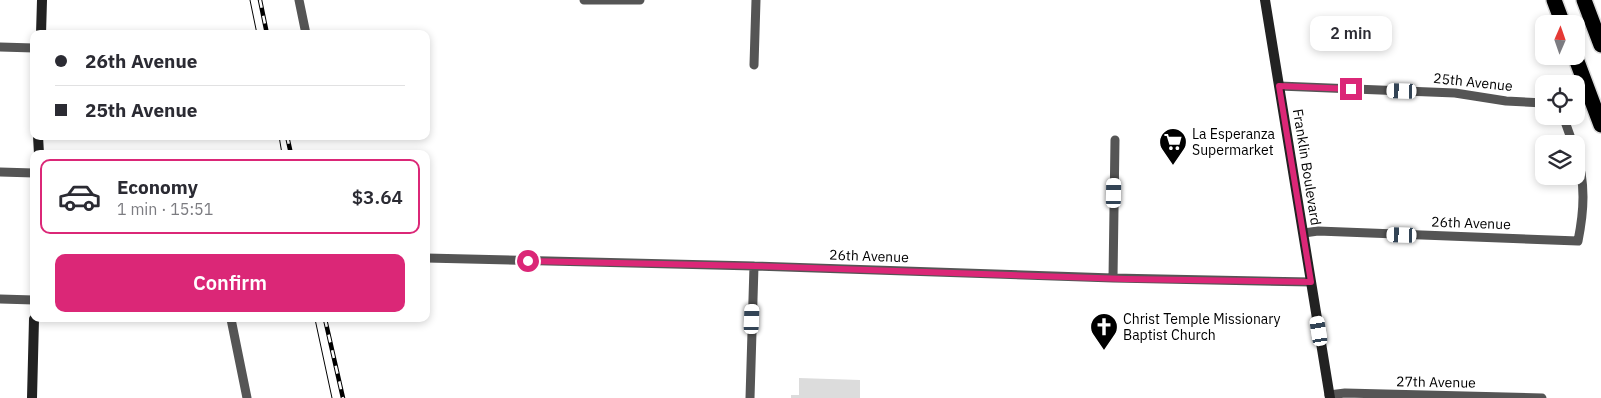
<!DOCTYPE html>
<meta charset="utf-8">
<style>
:root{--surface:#fff;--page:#f2f2f3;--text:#2b2b33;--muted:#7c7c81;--line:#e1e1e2;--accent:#db2777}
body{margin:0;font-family:"IBM Plex Sans",sans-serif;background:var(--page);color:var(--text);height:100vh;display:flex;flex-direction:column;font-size:19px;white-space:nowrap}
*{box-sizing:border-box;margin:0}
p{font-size:16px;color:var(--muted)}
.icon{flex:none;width:28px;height:28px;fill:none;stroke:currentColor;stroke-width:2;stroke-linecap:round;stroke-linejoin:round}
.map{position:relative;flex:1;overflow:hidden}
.drawer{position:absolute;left:30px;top:150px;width:400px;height:172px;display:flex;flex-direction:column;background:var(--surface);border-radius:10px;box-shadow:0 2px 8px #0003}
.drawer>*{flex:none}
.hud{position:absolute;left:30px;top:30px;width:400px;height:110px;border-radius:10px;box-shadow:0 2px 8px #0003;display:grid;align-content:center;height:110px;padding:0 25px;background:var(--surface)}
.needle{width:32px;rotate:2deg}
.fabs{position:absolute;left:1535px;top:15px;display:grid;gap:10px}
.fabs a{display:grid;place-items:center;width:50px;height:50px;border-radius:10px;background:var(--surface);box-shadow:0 2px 8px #0003;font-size:25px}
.end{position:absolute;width:22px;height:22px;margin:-11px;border:6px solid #db2777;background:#fff;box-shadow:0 0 0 2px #fff}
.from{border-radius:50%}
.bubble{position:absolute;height:35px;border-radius:10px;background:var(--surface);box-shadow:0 2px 8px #0003;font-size:16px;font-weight:600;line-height:35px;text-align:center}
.car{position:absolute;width:15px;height:30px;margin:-15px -8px;border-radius:6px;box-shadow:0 0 4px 1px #0007;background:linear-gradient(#fff 24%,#345 0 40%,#fff 0 76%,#345 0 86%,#fff 0)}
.hud b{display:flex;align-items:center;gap:18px;height:48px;font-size:19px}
.hud b+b{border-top:1px solid var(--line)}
.hud i{width:12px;height:12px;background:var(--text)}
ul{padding:9px 0 0;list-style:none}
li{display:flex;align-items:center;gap:15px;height:75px;margin:0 10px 8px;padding:0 15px;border:2px solid var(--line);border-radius:10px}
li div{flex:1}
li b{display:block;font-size:19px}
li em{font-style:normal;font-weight:600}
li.selected{border-color:var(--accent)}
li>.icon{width:45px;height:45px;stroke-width:1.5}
.button{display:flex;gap:10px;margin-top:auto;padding:10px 25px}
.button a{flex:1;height:58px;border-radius:10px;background:var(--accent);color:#fff;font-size:20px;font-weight:600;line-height:58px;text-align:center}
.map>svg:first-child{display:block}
.grass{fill:#dcdcdc}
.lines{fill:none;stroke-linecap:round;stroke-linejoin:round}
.highway-casing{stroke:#dbdbdb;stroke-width:18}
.street{stroke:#555;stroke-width:9}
.secondary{stroke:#222;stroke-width:10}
.highway{stroke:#000;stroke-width:15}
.tram{stroke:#000;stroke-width:1}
.rail-casing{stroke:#000;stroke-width:4.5}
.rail{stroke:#fff;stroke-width:2.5;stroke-dasharray:8;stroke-linecap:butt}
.route{stroke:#db2777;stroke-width:6}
.labels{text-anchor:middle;stroke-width:4.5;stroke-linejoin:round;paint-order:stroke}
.street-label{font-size:14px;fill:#000;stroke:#fff}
.poi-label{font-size:14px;fill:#000;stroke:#fff;text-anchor:start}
</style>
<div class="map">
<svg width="1601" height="398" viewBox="0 0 1601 398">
<rect width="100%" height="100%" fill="#fff"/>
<path class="grass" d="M 799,378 L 860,380 L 860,398 L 791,398 L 791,395 L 799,395 Z"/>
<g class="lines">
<defs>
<path id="highway" d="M 1554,0 L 1563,24
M 1584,0 L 1601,45
M 1575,56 L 1601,125"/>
</defs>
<use href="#highway" class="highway-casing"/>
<path class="street" d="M 299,0 L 306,34
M 584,0 L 640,0
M 0,47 L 34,48
M 754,65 L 756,0
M 1279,86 L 1455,93 L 1506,101 L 1544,103
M 1563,116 L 1573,144
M 0,172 L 34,173
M 1304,233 L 1318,231 L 1578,241 C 1584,211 1586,183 1576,153
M 426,258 L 754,266 L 1113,278 L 1311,282
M 1113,278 L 1115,140
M 0,299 L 34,300
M 231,319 L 247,398
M 1329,395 L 1345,393 L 1542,398
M 750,398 L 754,266"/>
<path class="secondary" d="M 1265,0 L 1330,398
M 41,34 L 42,0
M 38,136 L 39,154
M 32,398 L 34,319"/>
<use href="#highway" class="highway"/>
<path class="tram" d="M 250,0 L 257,34
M 279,136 L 282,154
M 315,319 L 332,398"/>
<defs>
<path id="rail" d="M 260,0 L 267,34
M 287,136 L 291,154
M 325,319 L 343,398"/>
</defs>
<use href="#rail" class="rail-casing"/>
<use href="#rail" class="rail"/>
</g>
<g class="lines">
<path class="route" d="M 528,261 L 754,266 L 1126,279 L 1311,282 L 1279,86 L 1351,89"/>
</g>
<defs>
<symbol id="supermarket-pin" viewBox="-11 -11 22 30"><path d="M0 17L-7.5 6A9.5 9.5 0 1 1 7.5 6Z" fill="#000" stroke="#fff"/><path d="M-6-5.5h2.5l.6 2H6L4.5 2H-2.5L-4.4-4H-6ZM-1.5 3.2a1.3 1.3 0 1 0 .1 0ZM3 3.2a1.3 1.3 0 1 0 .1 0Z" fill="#fff"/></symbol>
<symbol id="church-pin" viewBox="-11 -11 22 30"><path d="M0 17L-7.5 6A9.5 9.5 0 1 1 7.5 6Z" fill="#000" stroke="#fff"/><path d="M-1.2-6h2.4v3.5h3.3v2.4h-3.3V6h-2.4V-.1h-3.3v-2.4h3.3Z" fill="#fff"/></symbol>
</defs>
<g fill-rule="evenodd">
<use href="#supermarket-pin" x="1157" y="126" width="32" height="43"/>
<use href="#church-pin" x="1088" y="311" width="32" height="43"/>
</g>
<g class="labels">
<g class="street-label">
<text transform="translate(1473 82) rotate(6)" y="5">25th Avenue</text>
<text transform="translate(1307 167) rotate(81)" y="5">Franklin Boulevard</text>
<text transform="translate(1471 223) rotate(2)" y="5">26th Avenue</text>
<text transform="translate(869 256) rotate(2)" y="5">26th Avenue</text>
<text transform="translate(1436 382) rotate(1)" y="5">27th Avenue</text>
</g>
<g class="poi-label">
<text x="1192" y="139">La Esperanza<tspan x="1192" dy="16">Supermarket</tspan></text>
<text x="1123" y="324">Christ Temple Missionary<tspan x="1123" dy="16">Baptist Church</tspan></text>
</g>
</g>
</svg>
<div class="fabs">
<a><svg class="needle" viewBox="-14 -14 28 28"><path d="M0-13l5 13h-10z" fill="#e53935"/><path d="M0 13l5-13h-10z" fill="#7c7c81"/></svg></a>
<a><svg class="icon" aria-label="locate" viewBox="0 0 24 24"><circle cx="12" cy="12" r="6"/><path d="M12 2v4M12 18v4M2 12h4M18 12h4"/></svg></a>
<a><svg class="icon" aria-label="layers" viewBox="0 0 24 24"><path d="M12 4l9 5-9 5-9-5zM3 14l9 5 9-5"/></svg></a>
</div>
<i class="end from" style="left:528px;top:261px"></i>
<i class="end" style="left:1351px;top:89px"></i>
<div class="bubble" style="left:1310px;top:16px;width:82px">2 min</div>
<i class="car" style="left:1402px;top:91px;rotate:272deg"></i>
<i class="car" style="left:1114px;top:193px;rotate:1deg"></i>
<i class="car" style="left:1402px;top:235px;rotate:272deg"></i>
<i class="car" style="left:752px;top:319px;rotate:2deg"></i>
<i class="car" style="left:1319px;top:331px;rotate:351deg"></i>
<div class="hud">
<b><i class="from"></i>26th Avenue</b>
<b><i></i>25th Avenue</b>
</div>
<section class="drawer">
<ul>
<li class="selected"><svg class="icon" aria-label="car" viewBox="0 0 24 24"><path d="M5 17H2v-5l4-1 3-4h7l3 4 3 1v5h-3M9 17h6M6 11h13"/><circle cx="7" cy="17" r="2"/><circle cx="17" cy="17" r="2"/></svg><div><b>Economy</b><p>1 min · 15:51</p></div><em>$3.64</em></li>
</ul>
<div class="button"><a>Confirm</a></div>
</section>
</div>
